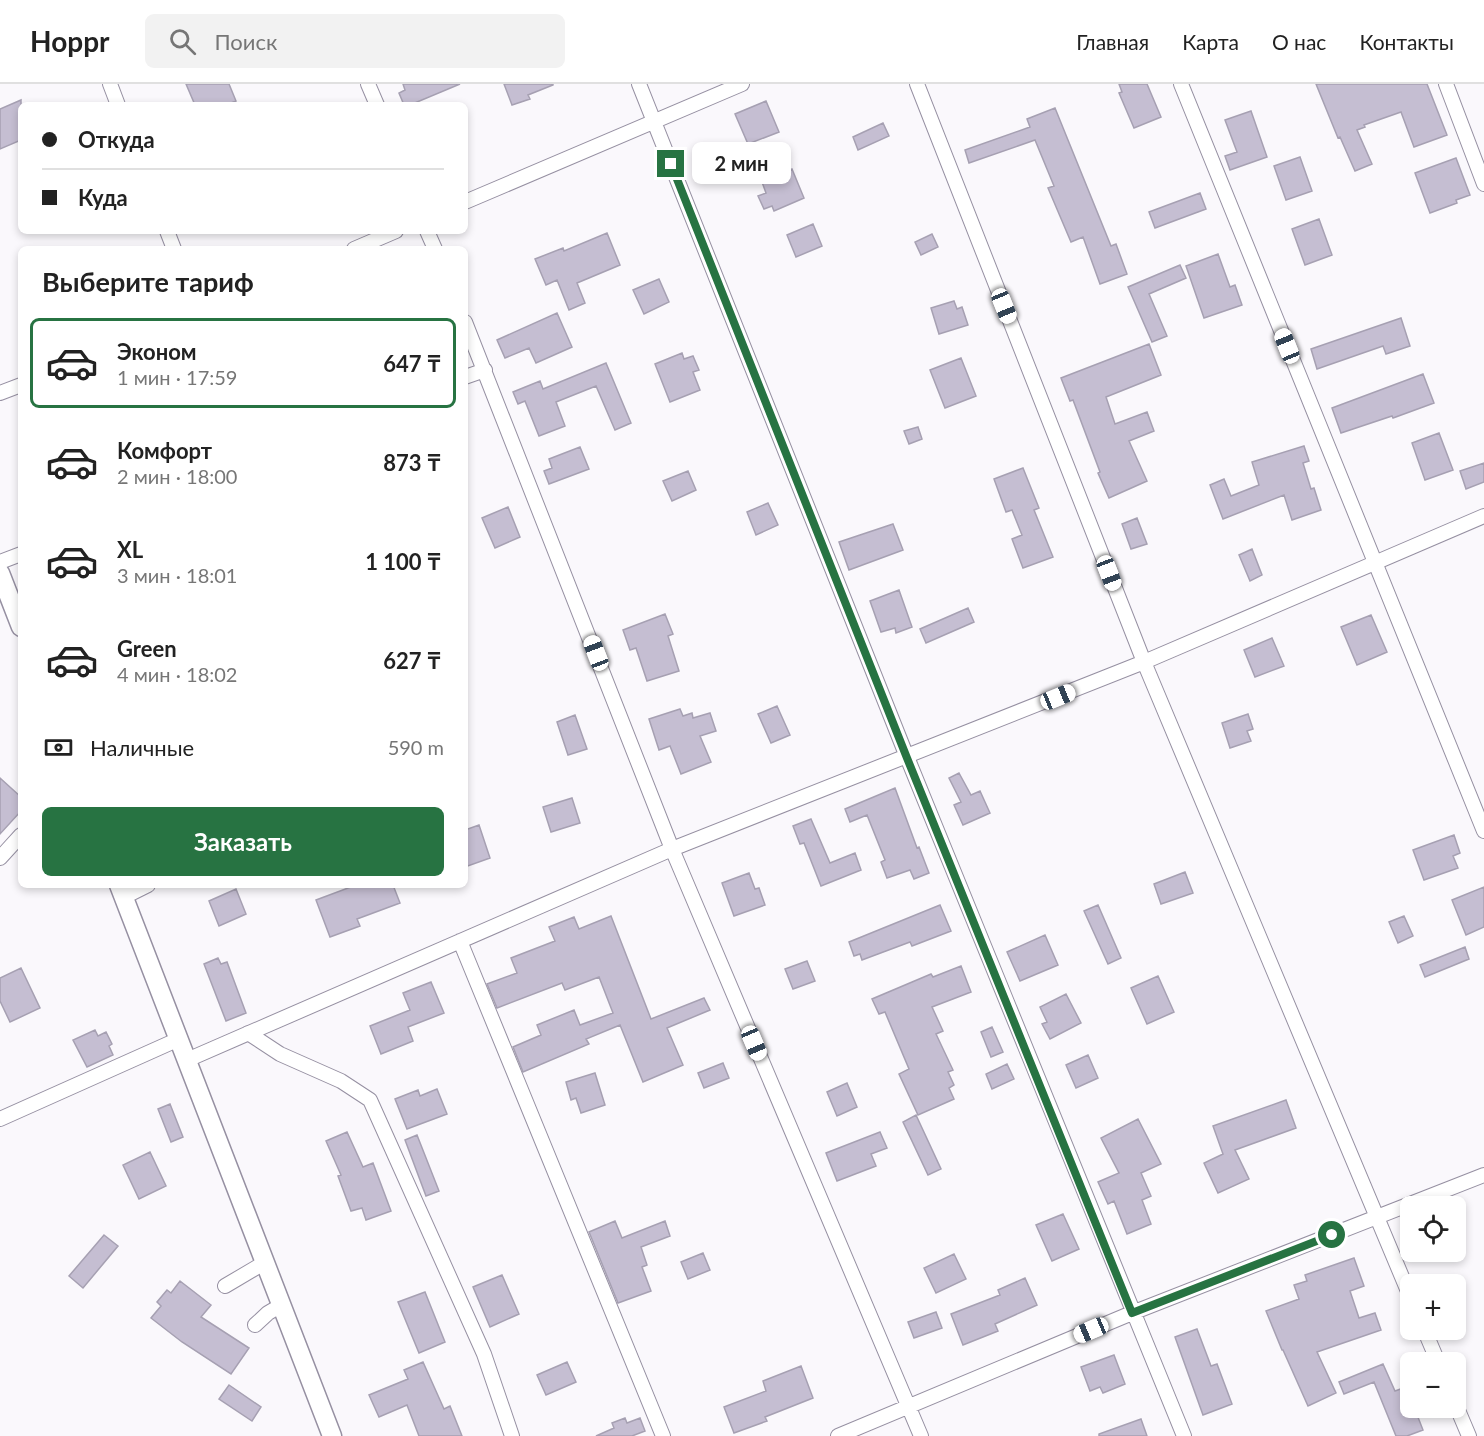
<!DOCTYPE html>
<html lang="ru">
<meta charset="utf-8">
<style>
:root{--surface:#fff;--page:#f2f2f2;--text:#222;--muted:#767676;--line:#e0e0e0;--accent:#277342}
body{margin:0;font-family:Lato,sans-serif;background:var(--page);color:var(--text);height:100vh;display:flex;flex-direction:column;font-size:22px;white-space:nowrap}
*{box-sizing:border-box;margin:0}
p{font-size:20px;color:var(--muted)}
.icon{flex:none;width:33px;height:33px;fill:none;stroke:currentColor;stroke-width:2;stroke-linecap:round;stroke-linejoin:round}
.map{position:relative;flex:1;overflow:hidden}
.sheet{position:absolute;left:18px;top:162px;width:450px;height:642px;display:flex;flex-direction:column;background:var(--surface);border-radius:9px;box-shadow:0 3px 9px #0003}
.sheet>*{flex:none}
.top-card{position:absolute;left:18px;top:18px;width:450px;height:132px;border-radius:9px;box-shadow:0 3px 9px #0003;display:grid;align-content:center;height:132px;padding:0 24px;background:var(--surface)}
.buttons{position:absolute;left:1400px;top:1112px;display:grid;gap:12px}
.buttons a{display:grid;place-items:center;width:66px;height:66px;border-radius:9px;background:var(--surface);box-shadow:0 3px 9px #0003;font-size:30px}
.end{position:absolute;width:27px;height:27px;margin:-14px;border:8px solid #277342;background:#fff;box-shadow:0 0 0 3px #fff}
.from{border-radius:50%}
.bubble{position:absolute;height:42px;border-radius:9px;background:var(--surface);box-shadow:0 3px 9px #0003;font-size:20px;font-weight:700;line-height:42px;text-align:center}
.car{position:absolute;width:18px;height:36px;margin:-18px -9px;border-radius:8px;box-shadow:0 0 4px 2px #0007;background:linear-gradient(#fff 24%,#345 0 40%,#fff 0 76%,#345 0 86%,#fff 0)}
.top-card b{display:flex;align-items:center;gap:21px;height:57px;font-size:22px}
.top-card b+b{border-top:2px solid var(--line)}
.top-card i{width:15px;height:15px;background:var(--text)}
ul{padding:0;list-style:none}
li{display:flex;align-items:center;gap:18px;height:90px;margin:0 12px 9px;padding:0 12px;border:3px solid transparent;border-radius:9px}
li div{flex:1}
li b{display:block;font-size:22px}
li em{font-style:normal;font-weight:700}
li.selected{border-color:var(--accent)}
li>.icon{width:54px;height:54px;stroke-width:1.5}
h2{padding:0 24px;font-size:27px;line-height:72px}
.pay{display:flex;align-items:center;gap:15px;height:66px;padding:0 24px;font-size:22px}
.pay p{margin-inline-start:auto}
.action{display:flex;gap:12px;margin-top:auto;padding:12px 24px}
.action a{flex:1;height:69px;border-radius:9px;background:var(--accent);color:#fff;font-size:24px;font-weight:700;line-height:69px;text-align:center}
header{display:flex;align-items:center;gap:36px;box-sizing:border-box;height:84px;padding:0 30px;background:var(--surface);border-bottom:2px solid var(--line)}
header strong{font-size:28px}
nav{display:flex;gap:33px;margin-inline-start:auto;font-size:21px}
.search{width:420px;height:54px;background:var(--page);display:flex;align-items:center;gap:15px;box-sizing:border-box;padding:0 21px;border-radius:9px;color:var(--muted);font-size:22px}
.map>svg:first-child{display:block}
.building{fill:#c5bed2;stroke:#a6a0b2;stroke-width:1.5}
.lines{fill:none;stroke-linecap:round;stroke-linejoin:round}
.minor-casing{stroke:#9690a2;stroke-width:16}
.tertiary-casing{stroke:#9690a2;stroke-width:21}
.minor{stroke:#fff;stroke-width:14}
.tertiary{stroke:#fff;stroke-width:18}
.route{stroke:#277342;stroke-width:8}
</style>
<header>
<strong>Hoppr</strong>
<div class="search"><svg class="icon" aria-label="search" viewBox="0 0 24 24"><circle cx="10" cy="10" r="6"/><path d="M15 15l6 6"/></svg>Поиск</div>
<nav><a>Главная</a><a>Карта</a><a>О нас</a><a>Контакты</a></nav>
</header>
<div class="map">
<svg width="1484" height="1352" viewBox="0 0 1484 1352">
<rect width="100%" height="100%" fill="#faf8fc"/>
<path class="building" d="M 186,0 L 229,0 L 236,17 L 226,21 L 195,21 Z
M 403,0 L 460,0 L 410,21 L 404,21 L 399,9 L 405,6 Z
M 504,0 L 553,0 L 553,1 L 528,11 L 530,15 L 512,21 Z
M 1119,0 L 1147,0 L 1161,33 L 1134,44 L 1119,9 L 1122,8 Z
M 1316,0 L 1427,0 L 1447,51 L 1414,63 L 1401,28 L 1364,41 L 1365,43 L 1357,46 L 1372,80 L 1355,87 L 1340,53 L 1338,54 Z
M 21,16 L 21,56 L 0,65 L 0,25 Z
M 766,17 L 779,48 L 748,60 L 735,30 Z
M 1055,24 L 1111,162 L 1116,160 L 1127,190 L 1100,200 L 1083,153 L 1071,158 L 1048,104 L 1054,102 L 1035,56 L 969,79 L 965,66 L 1030,43 L 1027,35 Z
M 1251,27 L 1267,73 L 1230,86 L 1225,72 L 1237,68 L 1225,36 Z
M 883,39 L 889,52 L 858,66 L 853,53 Z
M 1300,73 L 1312,107 L 1286,116 L 1274,82 Z
M 1456,74 L 1470,111 L 1456,116 L 1457,119 L 1430,129 L 1415,89 Z
M 792,85 L 804,114 L 774,127 L 772,122 L 764,125 L 758,112 L 766,109 L 762,98 Z
M 1200,109 L 1206,125 L 1155,144 L 1149,128 Z
M 1319,135 L 1332,171 L 1305,181 L 1292,145 Z
M 813,140 L 822,162 L 796,173 L 787,151 Z
M 607,149 L 620,181 L 577,199 L 585,219 L 569,226 L 557,196 L 546,201 L 535,175 L 563,164 L 564,167 Z
M 932,150 L 938,163 L 921,171 L 915,158 Z
M 1218,170 L 1230,203 L 1235,201 L 1242,221 L 1204,234 L 1186,182 Z
M 1180,181 L 1186,194 L 1149,210 L 1167,252 L 1152,258 L 1128,203 Z
M 659,195 L 669,218 L 644,230 L 633,206 Z
M 954,217 L 957,225 L 962,223 L 968,241 L 939,250 L 931,224 Z
M 557,229 L 572,263 L 536,279 L 529,264 L 505,274 L 497,256 Z
M 1401,234 L 1410,262 L 1386,270 L 1383,262 L 1317,285 L 1311,265 Z
M 1149,260 L 1161,291 L 1106,313 L 1115,340 L 1147,328 L 1154,347 L 1129,357 L 1147,397 L 1109,414 L 1098,389 L 1100,388 L 1073,316 L 1070,317 L 1061,294 Z
M 682,269 L 684,275 L 693,272 L 699,286 L 693,288 L 700,306 L 670,318 L 655,280 Z
M 961,274 L 976,312 L 945,324 L 930,286 Z
M 606,279 L 631,339 L 615,346 L 596,302 L 556,318 L 565,342 L 539,352 L 525,317 L 518,320 L 513,308 L 540,297 L 543,305 Z
M 1423,290 L 1434,319 L 1393,334 L 1392,332 L 1341,349 L 1332,324 Z
M 918,343 L 922,355 L 909,360 L 904,347 Z
M 1439,349 L 1453,386 L 1425,396 L 1412,359 Z
M 1304,362 L 1309,377 L 1303,379 L 1311,405 L 1314,404 L 1321,426 L 1292,436 L 1284,411 L 1223,435 L 1210,401 L 1224,395 L 1231,412 L 1259,401 L 1252,378 Z
M 580,363 L 589,385 L 549,400 L 544,387 L 552,384 L 549,375 Z
M 1484,379 L 1484,398 L 1466,405 L 1460,387 Z
M 1023,384 L 1039,424 L 1034,426 L 1053,473 L 1023,484 L 1012,455 L 1022,451 L 1012,426 L 1006,428 L 994,395 Z
M 688,387 L 696,406 L 672,417 L 663,397 Z
M 768,419 L 778,441 L 756,451 L 747,428 Z
M 508,423 L 520,453 L 495,464 L 482,434 Z
M 1137,434 L 1147,460 L 1131,465 L 1122,440 Z
M 893,440 L 903,466 L 849,486 L 839,458 Z
M 1252,465 L 1262,491 L 1250,497 L 1239,471 Z
M 899,506 L 912,543 L 896,549 L 895,544 L 881,548 L 870,517 Z
M 968,524 L 974,538 L 926,559 L 920,545 Z
M 665,530 L 673,550 L 668,552 L 679,587 L 647,597 L 636,564 L 630,566 L 623,546 Z
M 1371,531 L 1387,568 L 1357,581 L 1341,543 Z
M 1272,554 L 1284,582 L 1255,593 L 1244,566 Z
M 777,622 L 790,651 L 771,659 L 758,630 Z
M 680,625 L 683,632 L 692,629 L 693,634 L 710,629 L 716,647 L 700,652 L 711,678 L 681,690 L 670,662 L 659,666 L 649,635 Z
M 1248,630 L 1253,645 L 1247,647 L 1251,657 L 1230,664 L 1222,639 Z
M 575,631 L 587,665 L 568,671 L 557,638 Z
M 959,689 L 971,711 L 980,707 L 990,729 L 963,741 L 954,721 L 961,718 L 949,694 Z
M 0,694 L 21,713 L 21,727 L 0,750 Z
M 895,704 L 917,764 L 919,763 L 929,789 L 914,795 L 910,786 L 887,794 L 881,778 L 885,776 L 867,731 L 850,738 L 845,725 Z
M 572,714 L 580,739 L 551,748 L 543,723 Z
M 811,735 L 830,779 L 855,769 L 861,786 L 821,802 L 804,759 L 800,760 L 793,742 Z
M 479,741 L 490,774 L 465,783 L 465,746 Z
M 1454,751 L 1460,769 L 1453,772 L 1458,784 L 1424,796 L 1413,766 Z
M 1185,788 L 1193,809 L 1161,820 L 1154,800 Z
M 749,789 L 755,805 L 759,804 L 765,821 L 734,832 L 722,799 Z
M 356,801 L 393,801 L 400,819 L 357,835 L 360,842 L 330,853 L 316,816 Z
M 1484,803 L 1484,843 L 1466,851 L 1452,816 Z
M 236,805 L 246,830 L 219,842 L 209,817 Z
M 940,821 L 951,847 L 912,862 L 910,858 L 862,876 L 860,870 L 854,872 L 849,858 Z
M 1098,821 L 1121,874 L 1108,880 L 1084,827 Z
M 611,832 L 651,935 L 704,914 L 710,926 L 667,944 L 683,981 L 643,998 L 620,941 L 586,955 L 589,960 L 523,988 L 513,963 L 541,951 L 537,941 L 574,926 L 580,941 L 613,929 L 599,893 L 565,906 L 562,899 L 497,924 L 487,900 L 517,889 L 511,874 L 555,857 L 549,843 L 574,833 L 579,845 Z
M 1404,832 L 1413,852 L 1398,859 L 1389,838 Z
M 1045,851 L 1058,881 L 1020,897 L 1007,868 Z
M 1465,863 L 1469,875 L 1425,893 L 1420,881 Z
M 218,874 L 221,880 L 227,878 L 246,929 L 226,937 L 204,880 Z
M 807,877 L 815,897 L 793,905 L 785,885 Z
M 961,882 L 971,908 L 932,923 L 943,947 L 936,950 L 953,986 L 948,988 L 954,1001 L 949,1004 L 954,1015 L 918,1031 L 899,990 L 909,985 L 885,928 L 879,930 L 872,915 L 931,890 L 933,893 Z
M 21,884 L 40,924 L 10,938 L 0,917 L 0,894 Z
M 1158,892 L 1174,928 L 1147,940 L 1131,904 Z
M 431,898 L 444,929 L 408,943 L 413,957 L 381,970 L 370,942 L 410,926 L 403,909 Z
M 1066,910 L 1081,939 L 1050,955 L 1042,940 L 1047,938 L 1040,923 Z
M 992,943 L 1003,968 L 991,973 L 981,948 Z
M 95,946 L 98,952 L 106,948 L 112,960 L 109,962 L 113,971 L 87,983 L 73,956 Z
M 1088,971 L 1098,994 L 1076,1004 L 1066,981 Z
M 723,979 L 729,994 L 704,1004 L 698,989 Z
M 1007,980 L 1014,995 L 992,1005 L 986,990 Z
M 595,989 L 605,1021 L 581,1029 L 576,1014 L 571,1016 L 566,998 Z
M 847,999 L 857,1023 L 837,1032 L 827,1008 Z
M 437,1005 L 447,1030 L 407,1045 L 395,1015 L 418,1006 L 420,1012 Z
M 1286,1016 L 1296,1044 L 1235,1066 L 1249,1095 L 1218,1109 L 1204,1079 L 1223,1070 L 1213,1042 Z
M 170,1020 L 183,1053 L 171,1058 L 158,1025 Z
M 916,1031 L 941,1085 L 928,1091 L 903,1038 Z
M 1138,1035 L 1161,1080 L 1141,1089 L 1151,1112 L 1142,1116 L 1151,1140 L 1127,1150 L 1114,1117 L 1108,1120 L 1098,1098 L 1119,1089 L 1101,1054 Z
M 347,1048 L 363,1083 L 373,1079 L 391,1127 L 366,1136 L 362,1124 L 351,1127 L 338,1092 L 341,1091 L 326,1057 Z
M 880,1048 L 887,1064 L 871,1070 L 876,1082 L 837,1097 L 826,1069 Z
M 417,1051 L 439,1107 L 426,1112 L 405,1056 Z
M 150,1068 L 166,1102 L 139,1115 L 123,1081 Z
M 1063,1130 L 1079,1165 L 1052,1177 L 1036,1141 Z
M 615,1137 L 622,1154 L 665,1137 L 670,1152 L 641,1163 L 647,1181 L 642,1183 L 651,1207 L 618,1219 L 589,1148 Z
M 104,1151 L 118,1162 L 83,1204 L 69,1192 Z
M 703,1169 L 710,1186 L 688,1195 L 681,1178 Z
M 954,1170 L 966,1195 L 936,1209 L 924,1184 Z
M 1354,1174 L 1364,1202 L 1350,1207 L 1359,1234 L 1375,1229 L 1381,1246 L 1317,1268 L 1336,1309 L 1308,1322 L 1283,1266 L 1282,1266 L 1266,1227 L 1299,1215 L 1294,1201 L 1307,1197 L 1305,1191 Z
M 502,1191 L 519,1230 L 490,1243 L 473,1203 Z
M 1025,1194 L 1037,1221 L 995,1240 L 998,1247 L 963,1261 L 951,1230 L 1000,1211 L 998,1206 Z
M 180,1197 L 211,1221 L 201,1233 L 249,1264 L 231,1290 L 182,1258 L 151,1234 L 161,1222 L 157,1218 L 167,1206 L 171,1209 Z
M 425,1208 L 445,1258 L 419,1269 L 398,1218 Z
M 936,1228 L 942,1244 L 914,1254 L 908,1238 Z
M 1197,1245 L 1211,1282 L 1217,1280 L 1232,1320 L 1203,1331 L 1175,1253 Z
M 1114,1271 L 1125,1300 L 1103,1309 L 1100,1303 L 1090,1307 L 1081,1283 Z
M 423,1278 L 444,1325 L 450,1322 L 462,1352 L 419,1352 L 407,1321 L 379,1333 L 369,1311 L 408,1295 L 404,1286 Z
M 567,1278 L 576,1298 L 546,1311 L 537,1291 Z
M 1383,1280 L 1395,1307 L 1406,1303 L 1410,1313 L 1410,1323 L 1414,1323 L 1423,1346 L 1407,1352 L 1396,1352 L 1374,1298 L 1344,1310 L 1339,1298 Z
M 801,1282 L 813,1314 L 765,1333 L 767,1337 L 734,1349 L 724,1323 L 766,1307 L 763,1297 Z
M 229,1301 L 261,1323 L 252,1337 L 219,1315 Z
M 625,1334 L 627,1339 L 640,1334 L 645,1347 L 632,1352 L 596,1352 L 614,1344 L 612,1339 Z
M 1141,1335 L 1147,1352 L 1099,1352 L 1099,1350 Z"/>
<g class="lines">
<defs>
<path id="minor" d="M 110,0 L 118,21
M 368,0 L 377,21
M 639,0 L 907,673 L 1184,1352
M 917,0 L 1144,578 L 1410,1212
M 1181,0 L 1484,747
M 1446,0 L 1484,100
M 465,118 L 742,0
M 167,147 L 174,165
M 427,147 L 435,165
M 354,165 L 396,147
M 465,238 L 672,765 L 921,1352
M 465,293 L 485,286
M 0,309 L 21,301
M 0,478 L 21,470
M 0,774 L 21,751
M 124,813 L 148,801
M 460,857 L 663,1352
M 248,949 L 280,970 L 341,997 L 370,1016 L 484,1270 L 512,1352
M 187,976 L 672,765 L 1144,578 L 1484,432
M 0,1035 L 179,955
M 225,1202 L 264,1179
M 255,1241 L 268,1229 L 280,1222
M 1424,1245 L 1438,1278
M 1455,1319 L 1469,1352
M 838,1352 L 1132,1229 L 1484,1091"/>
<path id="tertiary" d="M 0,489 L 21,543
M 119,801 L 332,1352"/>
</defs>
<use href="#minor" class="minor-casing"/>
<use href="#tertiary" class="tertiary-casing"/>
<use href="#minor" class="minor"/>
<use href="#tertiary" class="tertiary"/>
</g>
<g class="lines">
<path class="route" d="M 671,80 L 907,674 L 1132,1229 L 1332,1151"/>
</g>
</svg>
<div class="buttons">
<a><svg class="icon" aria-label="locate" viewBox="0 0 24 24"><circle cx="12" cy="12" r="6"/><path d="M12 2v4M12 18v4M2 12h4M18 12h4"/></svg></a>
<a>+</a>
<a>−</a>
</div>
<i class="end from" style="left:1332px;top:1151px"></i>
<i class="end" style="left:671px;top:80px"></i>
<div class="bubble" style="left:692px;top:58px;width:99px">2 мин</div>
<i class="car" style="left:1004px;top:222px;rotate:158deg"></i>
<i class="car" style="left:1287px;top:262px;rotate:338deg"></i>
<i class="car" style="left:1109px;top:489px;rotate:159deg"></i>
<i class="car" style="left:596px;top:569px;rotate:339deg"></i>
<i class="car" style="left:1058px;top:613px;rotate:68deg"></i>
<i class="car" style="left:754px;top:959px;rotate:157deg"></i>
<i class="car" style="left:1091px;top:1246px;rotate:247deg"></i>
<div class="top-card">
<b><i class="from"></i>Откуда</b>
<b><i></i>Куда</b>
</div>
<section class="sheet">
<h2>Выберите тариф</h2>
<ul>
<li class="selected"><svg class="icon" aria-label="car" viewBox="0 0 24 24"><path d="M5 17H2v-5l4-1 3-4h7l3 4 3 1v5h-3M9 17h6M6 11h13"/><circle cx="7" cy="17" r="2"/><circle cx="17" cy="17" r="2"/></svg><div><b>Эконом</b><p>1 мин · 17:59</p></div><em>647 ₸</em></li>
<li><svg class="icon" aria-label="car" viewBox="0 0 24 24"><path d="M5 17H2v-5l4-1 3-4h7l3 4 3 1v5h-3M9 17h6M6 11h13"/><circle cx="7" cy="17" r="2"/><circle cx="17" cy="17" r="2"/></svg><div><b>Комфорт</b><p>2 мин · 18:00</p></div><em>873 ₸</em></li>
<li><svg class="icon" aria-label="car" viewBox="0 0 24 24"><path d="M5 17H2v-5l4-1 3-4h7l3 4 3 1v5h-3M9 17h6M6 11h13"/><circle cx="7" cy="17" r="2"/><circle cx="17" cy="17" r="2"/></svg><div><b>XL</b><p>3 мин · 18:01</p></div><em>1 100 ₸</em></li>
<li><svg class="icon" aria-label="car" viewBox="0 0 24 24"><path d="M5 17H2v-5l4-1 3-4h7l3 4 3 1v5h-3M9 17h6M6 11h13"/><circle cx="7" cy="17" r="2"/><circle cx="17" cy="17" r="2"/></svg><div><b>Green</b><p>4 мин · 18:02</p></div><em>627 ₸</em></li>
</ul>
<div class="pay"><svg class="icon" aria-label="cash" viewBox="0 0 24 24"><path d="M3 7h18v10H3z"/><circle cx="12" cy="12" r="2"/></svg>Наличные<p>590 m</p></div>
<div class="action"><a>Заказать</a></div>
</section>
</div>
